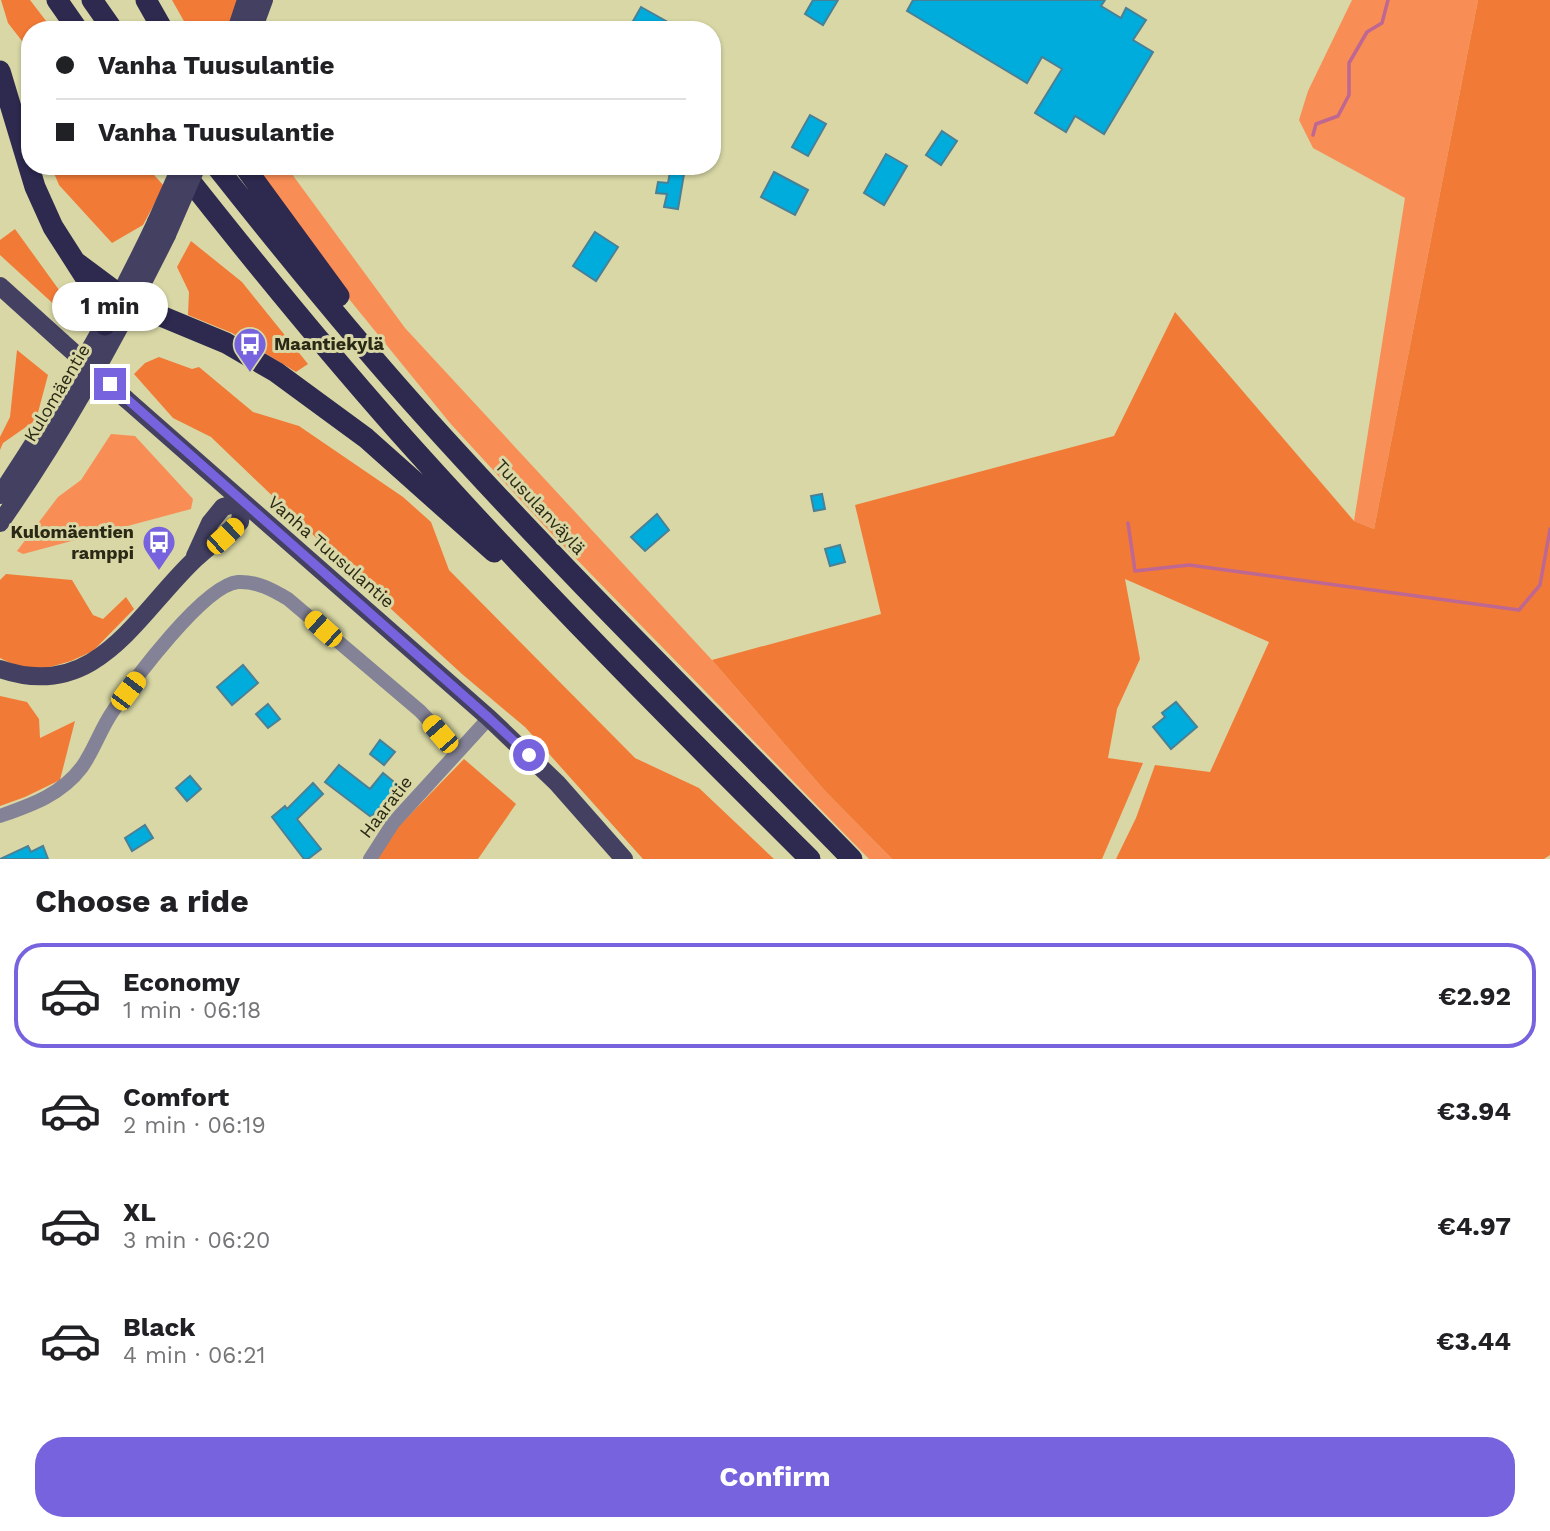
<!DOCTYPE html>
<meta charset="utf-8">
<style>
:root{--surface:#fff;--page:#f6f6f6;--text:#202124;--muted:#757577;--line:#e0e0e0;--accent:#7763de}
body{margin:0;font-family:"Work Sans",sans-serif;background:var(--page);color:var(--text);height:100vh;display:flex;flex-direction:column;font-size:26px;white-space:nowrap}
*{box-sizing:border-box;margin:0}
p{font-size:23px;color:var(--muted)}
.icon{flex:none;width:38px;height:38px;fill:none;stroke:currentColor;stroke-width:2;stroke-linecap:round;stroke-linejoin:round}
.map{position:relative;height:859px;overflow:hidden}
.details{display:flex;flex-direction:column;background:var(--surface);flex:1}
.details>*{flex:none}
.banner{position:absolute;left:21px;top:21px;width:700px;height:154px;border-radius:28px;box-shadow:0 2px 5px #0004;display:grid;align-content:center;height:154px;padding:0 35px;background:var(--surface)}
.end{position:absolute;width:32px;height:32px;margin:-16px;border:9px solid #7763de;background:#fff;box-shadow:0 0 0 4px #fff}
.from{border-radius:50%}
.bubble{position:absolute;height:49px;border-radius:24px;background:var(--surface);box-shadow:0 2px 5px #0004;font-size:23px;font-weight:700;line-height:49px;text-align:center}
.car{position:absolute;width:21px;height:42px;margin:-21px -10px;border-radius:9px;box-shadow:0 0 5px 2px #0007;background:linear-gradient(#f5c518 24%,#345 0 40%,#f5c518 0 76%,#345 0 86%,#f5c518 0)}
.banner b{display:flex;align-items:center;gap:24px;height:66px;font-size:26px}
.banner b+b{border-top:2px solid var(--line)}
.banner i{width:18px;height:18px;background:var(--text)}
ul{padding:0;list-style:none}
li{display:flex;align-items:center;gap:21px;height:105px;margin:0 14px 10px;padding:0 21px;border:4px solid transparent;border-radius:28px}
li div{flex:1}
li b{display:block;font-size:26px}
li em{font-style:normal;font-weight:700}
li.current{border-color:var(--accent)}
li>.icon{width:63px;height:63px;stroke-width:1.5}
h2{padding:0 35px;font-size:32px;line-height:84px}
.primary-button{display:flex;gap:14px;margin-top:auto;padding:14px 35px}
.primary-button a{flex:1;height:80px;border-radius:28px;background:var(--accent);color:#fff;font-size:28px;font-weight:700;line-height:80px;text-align:center}
.map>svg:first-child{display:block}
.green{fill:#f98d56}
.forest{fill:#f27a37}
.lines{fill:none;stroke-linecap:round;stroke-linejoin:round}
.stream{stroke:#bd6792;stroke-width:3.5}
.building{fill:#00acdc;stroke:#4a8096;stroke-width:2}
.minor{stroke:#838296;stroke-width:14}
.major{stroke:#434062;stroke-width:18}
.highway{stroke:#2d294f;stroke-width:21}
.major-bridge{stroke:#434062;stroke-width:18}
.route{stroke:#7763de;stroke-width:9}
.labels{text-anchor:middle;stroke-width:6;stroke-linejoin:round;paint-order:stroke}
.poi-label{font-size:18px;font-weight:bold;fill:#2a2916;stroke:#d8d7a5;text-anchor:start}
.street-label{font-size:18px;fill:#2a2916;stroke:#d8d7a5}
</style>
<div class="map">
<svg width="1550" height="859" viewBox="0 0 1550 859">
<rect width="100%" height="100%" fill="#d8d7a5"/>
<path class="green" d="M 1352,0 L 1478,0 L 1374,529 L 1354,521 L 1405,198 L 1313,148 L 1299,120 L 1308,91 Z
M 256,166 L 286,166 L 405,328 L 712,660 L 825,791 L 892,859 L 869,859 L 549,531 L 450,423 L 349,299 Z
M 111,434 L 135,436 L 193,499 L 191,509 L 23,554 L 17,551 L 58,497 L 81,480 Z"/>
<path class="forest" d="M 1,0 L 30,0 L 53,30 L 30,30 L 30,42 L 22,41 L 8,23 Z
M 172,0 L 238,0 L 227,30 L 189,30 Z
M 1478,0 L 1550,0 L 1550,855 L 1544,859 L 1116,859 L 1136,818 L 1155,765 L 1210,772 L 1269,642 L 1125,579 L 1140,659 L 1117,709 L 1108,758 L 1143,763 L 1102,859 L 892,859 L 825,791 L 712,660 L 881,614 L 855,505 L 1114,436 L 1175,312 L 1354,521 L 1374,529 Z
M 51,166 L 146,166 L 164,186 L 143,225 L 112,243 L 59,185 Z
M 15,229 L 67,301 L 59,309 L 0,255 L 0,240 Z
M 191,241 L 242,282 L 308,364 L 296,372 L 232,333 L 188,315 L 189,292 L 177,267 Z
M 17,350 L 48,375 L 36,420 L 3,443 L 0,450 L 0,437 L 10,417 Z
M 159,357 L 192,369 L 199,367 L 253,412 L 299,426 L 403,497 L 431,522 L 449,570 L 635,758 L 699,788 L 774,859 L 643,859 L 525,727 L 462,674 L 379,598 L 211,437 L 173,418 L 134,374 L 145,363 Z
M 6,574 L 72,580 L 93,615 L 103,619 L 126,597 L 134,609 L 93,651 L 71,661 L 40,670 L 18,667 L 0,658 L 0,580 Z
M 0,696 L 27,702 L 39,719 L 40,738 L 75,721 L 60,780 L 25,797 L 0,806 Z
M 464,759 L 516,804 L 478,859 L 377,859 L 396,829 Z"/>
<g class="lines">
<path class="stream" d="M 1313,135 L 1316,124 L 1338,116 L 1349,95 L 1349,63 L 1367,32 L 1382,23 L 1388,0
M 1128,523 L 1135,571 L 1189,565 L 1519,610 L 1540,585 L 1550,529"/>
</g>
<path class="building" d="M 813,0 L 838,0 L 823,25 L 805,14 Z
M 913,0 L 1105,0 L 1101,6 L 1121,18 L 1126,8 L 1146,20 L 1133,40 L 1153,52 L 1104,134 L 1075,116 L 1066,132 L 1035,113 L 1062,69 L 1042,57 L 1027,83 L 907,11 Z
M 641,7 L 682,30 L 628,30 Z
M 810,115 L 826,124 L 808,156 L 792,147 Z
M 942,131 L 957,141 L 941,165 L 926,155 Z
M 886,154 L 907,166 L 884,205 L 864,193 Z
M 670,172 L 684,174 L 678,209 L 664,207 L 667,194 L 656,193 L 658,182 L 668,183 Z
M 774,172 L 808,190 L 795,215 L 761,197 Z
M 595,232 L 618,247 L 596,281 L 573,266 Z
M 822,494 L 825,509 L 814,511 L 811,496 Z
M 657,514 L 669,530 L 645,551 L 631,537 Z
M 840,545 L 845,562 L 830,566 L 825,549 Z
M 243,665 L 258,683 L 232,705 L 217,687 Z
M 1176,702 L 1197,727 L 1171,749 L 1153,727 L 1165,717 L 1162,713 Z
M 268,704 L 280,719 L 268,728 L 256,714 Z
M 380,740 L 395,752 L 384,765 L 370,754 Z
M 339,765 L 370,789 L 383,773 L 399,786 L 371,817 L 325,782 Z
M 190,776 L 201,789 L 187,801 L 176,788 Z
M 313,783 L 323,794 L 297,819 L 321,849 L 308,859 L 304,859 L 272,817 L 285,806 L 287,809 Z
M 145,825 L 153,838 L 132,851 L 125,838 Z
M 28,846 L 31,852 L 43,846 L 48,859 L 0,859 Z"/>
<g class="lines">
<path class="minor" d="M 0,816 C 31,805 61,795 82,767 C 94,750 101,728 113,711 C 133,681 204,585 238,582 C 257,581 273,590 288,599 L 420,711 L 458,751
M 370,859 L 393,823 L 489,718"/>
<path class="major" d="M 236,30 L 246,0
M 253,30 L 264,0
M 0,286 L 62,342
M 126,399 L 489,718 L 557,783 L 624,859
M 0,495 C 60,405 110,320 156,222
M 0,523 C 64,432 118,334 167,235
M 195,556 L 210,523 L 223,507 L 242,502
M 0,669 C 94,702 135,618 191,563 C 206,548 224,536 240,522 L 242,502"/>
<path class="highway" d="M 57,0 L 78,30
M 92,0 L 113,30
M 146,0 L 163,30
M 0,71 L 35,187 L 53,227 L 101,302 L 105,325
M 216,166 C 284,252 353,337 426,418 C 563,570 709,713 852,859
M 244,166 L 339,296
M 180,168 C 250,257 321,344 396,429 C 528,577 669,719 810,859
M 77,263 L 132,304 L 226,343 L 276,372 L 366,438 L 494,552"/>
<path class="major-bridge" d="M 156,222 L 181,166
M 167,235 L 197,166
M 62,342 L 126,399"/>
</g>
<g class="lines">
<path class="route" d="M 110,384 L 489,718 L 529,755"/>
</g>
<defs>
<symbol id="bus-pin" viewBox="-11 -11 22 30"><path d="M0 17L-7.5 6A9.5 9.5 0 1 1 7.5 6Z" fill="#7763de" stroke="#d8d7a5"/><path d="M-5-6H5V4H4V6H2V4H-2V6H-4V4H-5ZM-3.5-4V0h7V-4ZM-3.5 1.2v1.5H-2V1.2ZM2 1.2v1.5H3.5V1.2Z" fill="#fff"/></symbol>
</defs>
<g fill-rule="evenodd">
<use href="#bus-pin" x="231" y="325" width="38" height="52"/>
<use href="#bus-pin" x="140" y="523" width="38" height="52"/>
</g>
<g class="labels">
<g class="poi-label">
<text x="274" y="350">Maantiekylä</text>
<text x="134" y="538" text-anchor="end">Kulomäentien<tspan x="134" dy="21">ramppi</tspan></text>
</g>
<g class="street-label">
<text transform="translate(57 393) rotate(-59)" y="6">Kulomäentie</text>
<text transform="translate(540 507) rotate(47)" y="6">Tuusulanväylä</text>
<text transform="translate(331 552) rotate(41)" y="6">Vanha Tuusulantie</text>
<text transform="translate(386 807) rotate(-52)" y="6">Haaratie</text>
</g>
</g>
</svg>
<i class="end from" style="left:529px;top:755px"></i>
<i class="end" style="left:110px;top:384px"></i>
<div class="bubble" style="left:52px;top:282px;width:116px">1 min</div>
<i class="car" style="left:225px;top:536px;rotate:47deg"></i>
<i class="car" style="left:323px;top:629px;rotate:312deg"></i>
<i class="car" style="left:128px;top:691px;rotate:37deg"></i>
<i class="car" style="left:440px;top:734px;rotate:319deg"></i>
<div class="banner">
<b><i class="from"></i>Vanha Tuusulantie</b>
<b><i></i>Vanha Tuusulantie</b>
</div>
</div>
<section class="details">
<h2>Choose a ride</h2>
<ul>
<li class="current"><svg class="icon" aria-label="car" viewBox="0 0 24 24"><path d="M5 17H2v-5l4-1 3-4h7l3 4 3 1v5h-3M9 17h6M6 11h13"/><circle cx="7" cy="17" r="2"/><circle cx="17" cy="17" r="2"/></svg><div><b>Economy</b><p>1 min · 06:18</p></div><em>€2.92</em></li>
<li><svg class="icon" aria-label="car" viewBox="0 0 24 24"><path d="M5 17H2v-5l4-1 3-4h7l3 4 3 1v5h-3M9 17h6M6 11h13"/><circle cx="7" cy="17" r="2"/><circle cx="17" cy="17" r="2"/></svg><div><b>Comfort</b><p>2 min · 06:19</p></div><em>€3.94</em></li>
<li><svg class="icon" aria-label="car" viewBox="0 0 24 24"><path d="M5 17H2v-5l4-1 3-4h7l3 4 3 1v5h-3M9 17h6M6 11h13"/><circle cx="7" cy="17" r="2"/><circle cx="17" cy="17" r="2"/></svg><div><b>XL</b><p>3 min · 06:20</p></div><em>€4.97</em></li>
<li><svg class="icon" aria-label="car" viewBox="0 0 24 24"><path d="M5 17H2v-5l4-1 3-4h7l3 4 3 1v5h-3M9 17h6M6 11h13"/><circle cx="7" cy="17" r="2"/><circle cx="17" cy="17" r="2"/></svg><div><b>Black</b><p>4 min · 06:21</p></div><em>€3.44</em></li>
</ul>
<div class="primary-button"><a>Confirm</a></div>
</section>
